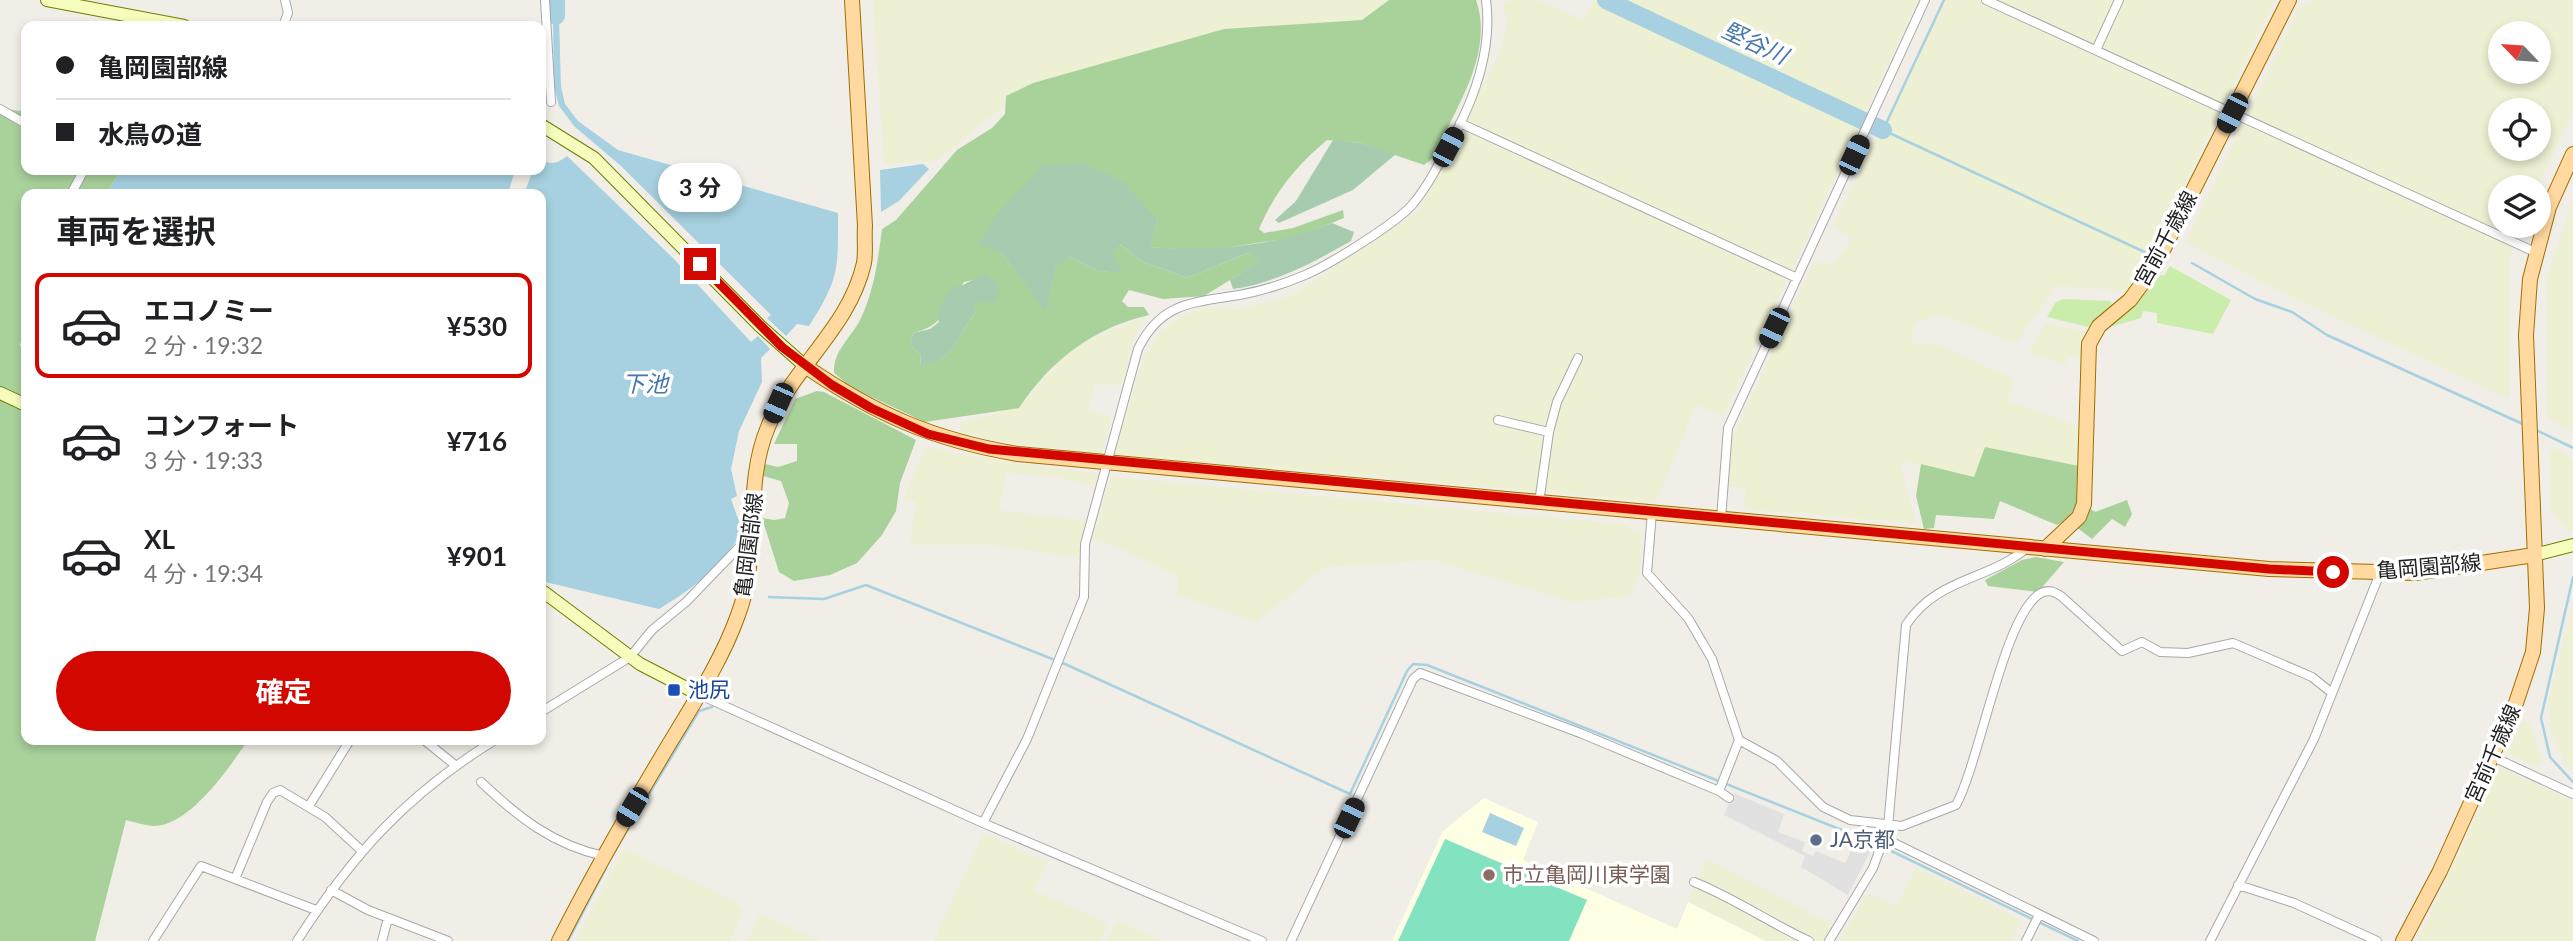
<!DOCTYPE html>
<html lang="ja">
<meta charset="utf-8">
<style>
:root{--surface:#fff;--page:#f2f2f2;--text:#202124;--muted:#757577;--line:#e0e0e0;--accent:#d20700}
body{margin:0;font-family:Lato,"Noto Sans JP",sans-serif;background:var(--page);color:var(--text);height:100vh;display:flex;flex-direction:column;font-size:26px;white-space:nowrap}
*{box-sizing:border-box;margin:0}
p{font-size:23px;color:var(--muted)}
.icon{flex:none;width:38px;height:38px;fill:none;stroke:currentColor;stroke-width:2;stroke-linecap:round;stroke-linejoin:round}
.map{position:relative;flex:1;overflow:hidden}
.drawer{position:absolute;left:21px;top:189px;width:525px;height:556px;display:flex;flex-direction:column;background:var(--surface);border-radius:14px;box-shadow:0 4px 10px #0003}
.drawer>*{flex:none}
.hud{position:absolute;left:21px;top:21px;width:525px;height:154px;border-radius:14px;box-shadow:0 4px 10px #0003;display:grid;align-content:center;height:154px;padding:0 35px;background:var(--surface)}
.needle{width:46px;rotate:295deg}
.tools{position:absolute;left:2488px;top:21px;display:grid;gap:14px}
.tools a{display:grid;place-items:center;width:63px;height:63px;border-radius:50%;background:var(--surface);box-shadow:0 4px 10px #0003;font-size:35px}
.end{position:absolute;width:32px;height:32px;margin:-16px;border:9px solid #d20700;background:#fff;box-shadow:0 0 0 4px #fff}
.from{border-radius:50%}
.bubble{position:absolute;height:49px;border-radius:24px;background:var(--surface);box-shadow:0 4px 10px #0003;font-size:23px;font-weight:700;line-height:49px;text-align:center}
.car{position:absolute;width:21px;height:42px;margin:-21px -10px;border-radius:9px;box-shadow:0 0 5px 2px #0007;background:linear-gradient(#222 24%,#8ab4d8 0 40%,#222 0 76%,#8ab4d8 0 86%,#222 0)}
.hud b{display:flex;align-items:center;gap:24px;height:66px;font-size:26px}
.hud b+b{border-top:2px solid var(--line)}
.hud i{width:18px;height:18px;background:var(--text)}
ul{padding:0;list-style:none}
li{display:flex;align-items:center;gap:21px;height:105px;margin:0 14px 10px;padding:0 21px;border:4px solid transparent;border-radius:14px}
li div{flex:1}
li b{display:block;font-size:26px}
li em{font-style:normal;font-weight:700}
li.selected{border-color:var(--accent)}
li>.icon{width:63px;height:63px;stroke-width:1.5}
h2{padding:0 35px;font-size:32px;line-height:84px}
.primary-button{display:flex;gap:14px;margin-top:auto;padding:14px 35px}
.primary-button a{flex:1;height:80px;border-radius:42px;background:var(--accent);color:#fff;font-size:28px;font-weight:700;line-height:80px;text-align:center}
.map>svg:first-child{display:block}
.education{fill:#feffe3}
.farmland{fill:#edf0d2;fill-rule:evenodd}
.grass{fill:#caedac}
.forest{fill:#a9d29b;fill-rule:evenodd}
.cemetery{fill:#a7cbae}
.pitch{fill:#83e3c1}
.parking{fill:#e1e1e1}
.water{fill:#a7d1e0}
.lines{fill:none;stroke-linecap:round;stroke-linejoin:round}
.stream{stroke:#a7d1e0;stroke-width:2.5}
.river{stroke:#a7d1e0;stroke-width:18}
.street-casing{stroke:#a8a8a8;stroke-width:10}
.secondary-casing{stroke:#6d7f01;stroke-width:14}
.primary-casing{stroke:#9e6f00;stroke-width:16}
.street{stroke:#fff;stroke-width:8}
.secondary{stroke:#f6fcbb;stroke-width:12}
.primary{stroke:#ffd99f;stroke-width:14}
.route{stroke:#d20700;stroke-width:9}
.transit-dot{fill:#1a4fb4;stroke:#fff;stroke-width:2.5}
.service-dot{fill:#5c6f8a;stroke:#fff;stroke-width:2.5}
.education-dot{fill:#8d6e63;stroke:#fff;stroke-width:2.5}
.labels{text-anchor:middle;stroke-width:7;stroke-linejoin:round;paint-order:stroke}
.street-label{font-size:21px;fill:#212121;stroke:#fff}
.transit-label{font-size:21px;fill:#164399;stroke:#fff;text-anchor:start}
.service-label{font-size:21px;fill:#4e5e75;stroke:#fff;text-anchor:start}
.education-label{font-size:21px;fill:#785e54;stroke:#fff;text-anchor:start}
.water-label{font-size:23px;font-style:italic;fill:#4576ad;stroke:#fff}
</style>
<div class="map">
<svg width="2573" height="941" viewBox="0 0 2573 941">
<rect width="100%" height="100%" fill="#f1eee7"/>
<path class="education" d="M 1484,798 L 1538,822 L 1523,860 L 1677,929 L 1688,902 L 1765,941 L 1392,941 L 1443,831 Z"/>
<path class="farmland" d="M 873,0 L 1389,0 L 1362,20 L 1224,29 L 1033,83 L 1006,96 L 1004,106 L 937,161 L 884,164 Z
M 1512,0 L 1537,0 L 1584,20 L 1594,0 L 1918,0 L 1723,416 L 1696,405 L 1656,502 L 1114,454 L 1143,360 L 1160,332 L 1185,314 L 1207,308 L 1238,310 L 1293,295 L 1419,211 L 1501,51 L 1507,21 L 1503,4 Z
M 1946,0 L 2275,0 L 2140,274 L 2127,291 L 2056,286 L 2016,343 L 1940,315 L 1914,323 L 1911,343 L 1939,345 L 2015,379 L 2007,401 L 2079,426 L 2079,466 L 1986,448 L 1974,478 L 1903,460 L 1901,468 L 1916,523 L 1744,509 L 1746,489 L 1728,486 L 1732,440 L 1814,262 L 1834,264 L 1852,239 L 1833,226 Z
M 2316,0 L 2573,0 L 2573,111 L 2537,187 L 2501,187 L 2501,226 L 2520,226 L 2510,257 L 2509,399 L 2265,284 L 2186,242 L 2299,8 ZM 2501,33 L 2539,33 L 2539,72 L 2501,72 ZM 2501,110 L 2539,110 L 2539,149 L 2501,149 Z
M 2573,201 L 2573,432 L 2547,417 L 2546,338 L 2547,277 Z
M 1145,316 L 1131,345 L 1122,385 L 1094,385 L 1088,410 L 1111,418 L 1101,453 L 1013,444 L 962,433 L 960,423 L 1019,408 L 1072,348 Z
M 2046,323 L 2089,333 L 2082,359 L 2068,356 L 2065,365 L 2029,352 Z
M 926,446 L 962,455 L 1098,474 L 1095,486 L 1058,477 L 1006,473 L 999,510 L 1087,521 L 1080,558 L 995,545 L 910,545 L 916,501 L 903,500 Z
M 2558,448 L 2573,461 L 2573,530 L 2568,531 L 2550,509 L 2550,452 Z
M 1111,477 L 1629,525 L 1628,530 L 1641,532 L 1639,577 L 1629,596 L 1574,602 L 1433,560 L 1326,567 L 1256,622 L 1177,595 L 1178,576 L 1104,541 L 1092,539 Z
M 2573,603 L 2573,770 L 2565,763 L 2551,730 L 2548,704 Z
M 2522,720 L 2530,724 L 2542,762 L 2533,766 L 2508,753 Z
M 2500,767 L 2573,801 L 2573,941 L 2417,941 Z
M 983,834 L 1047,862 L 1034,890 L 1108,924 L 1100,941 L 934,941 Z
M 624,849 L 736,902 L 743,912 L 730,941 L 576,941 Z
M 1707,859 L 1833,925 L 1824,941 L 1768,941 L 1688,901 Z
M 1916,867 L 2021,920 L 2011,941 L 1840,941 L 1867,893 L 1896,906 Z
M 760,914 L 820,941 L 748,941 Z
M 1117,921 L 1162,941 L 1108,941 Z"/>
<path class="grass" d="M 2170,266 L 2231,300 L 2213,334 L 2157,323 L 2157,313 L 2143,311 L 2141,318 L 2107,328 L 2156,273 L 2164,276 Z
M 2064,299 L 2110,301 L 2114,306 L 2092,328 L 2047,317 L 2056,302 Z"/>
<path class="forest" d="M 1389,0 L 1476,0 C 1495,54 1454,110 1433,158 L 1424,165 L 1360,143 L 1327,140 C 1297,165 1274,193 1259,229 L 1264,233 L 1293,228 L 1343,210 L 1344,218 L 1297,237 L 1203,251 L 1149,247 L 1158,220 L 1002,253 L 1046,310 L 1056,265 L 1070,257 L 1098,271 L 1122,272 L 1111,253 L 1121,245 L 1141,261 L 1187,278 L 1248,253 L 1261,261 L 1204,296 L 1163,299 L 1129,290 L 1122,301 L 1128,307 L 1144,307 L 1149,315 C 1093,328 1051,360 1019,408 L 925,422 L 852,388 L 834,373 C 833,351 850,339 860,320 C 874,292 878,260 882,229 L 896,220 L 957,150 L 992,128 L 1005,114 L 1006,96 L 1033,83 L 1224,29 L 1362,20 ZM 978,279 L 976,300 L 972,302 L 975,313 C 957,336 954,363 920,365 L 921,355 L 910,345 L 913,333 C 943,326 948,308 964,282 Z
M 0,108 L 20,111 L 26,108 L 26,170 L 121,170 L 106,194 L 26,194 L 26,324 L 20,345 L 26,353 L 26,740 L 248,740 C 230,767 189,827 153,826 C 144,825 134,822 126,820 L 95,941 L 0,941 Z
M 817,391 L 824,392 L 916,440 L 900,483 L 896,511 L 882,535 L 857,563 L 830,575 L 794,581 L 779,572 L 762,518 L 774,520 L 785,518 L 789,503 L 781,481 L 763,476 L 765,464 L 778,467 L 797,461 L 797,444 L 774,444 L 795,399 Z
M 1985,447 L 2079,466 L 2078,500 L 2095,512 L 2127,500 L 2132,514 L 2125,527 L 2112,519 L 2092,539 L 2067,520 L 2057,525 L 2000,501 L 1994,519 L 1936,515 L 1934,528 L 1924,529 L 1916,496 L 1921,464 L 1974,477 Z
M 2036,557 L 2064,562 L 2038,592 L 1988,586 L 1985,580 L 2022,560 Z"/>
<path class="cemetery" d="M 1333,140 L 1360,143 L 1396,154 L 1353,190 L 1279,223 L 1275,220 L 1296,201 Z
M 1081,163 L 1122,181 L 1158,220 L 1150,247 C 1212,252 1275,246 1332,223 L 1354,232 L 1351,241 C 1314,262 1276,283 1233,289 L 1230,280 L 1260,261 L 1248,253 L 1187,278 L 1141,261 L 1121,245 L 1112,253 L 1123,273 L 1098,271 L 1070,257 L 1056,266 L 1046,312 L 1002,253 L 979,244 L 993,218 L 1043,165 Z
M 984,274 L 996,282 L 1000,292 L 994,303 L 973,302 L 975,313 C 957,336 955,362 920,366 L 921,355 L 910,345 L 913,333 L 930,329 L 939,322 L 937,311 L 953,286 L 959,287 Z"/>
<path class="pitch" d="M 1445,839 L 1587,900 L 1569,941 L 1398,941 Z"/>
<path class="parking" d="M 1733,793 L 1784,814 L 1778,832 L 1805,842 L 1802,851 L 1813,856 L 1816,851 L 1845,863 L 1856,841 L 1872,848 L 1848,895 L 1801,867 L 1805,856 L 1724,815 Z"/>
<path class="water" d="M 553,16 L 559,16 L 561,87 L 565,104 L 578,121 L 618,150 L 838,213 C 838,268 840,278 809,326 L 797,324 L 786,336 L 767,318 L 771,315 L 621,166 L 574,126 L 559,106 L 554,87 Z
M 567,156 L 673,258 L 751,342 L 758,336 L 770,349 L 761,358 L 762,382 L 739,431 L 731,469 L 737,496 L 731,499 L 742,530 C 725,565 691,590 659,609 L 541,581 L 541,194 L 524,194 L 533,170 L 541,170 L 541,159 C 551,166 558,163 567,156 Z
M 923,164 L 929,169 L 899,201 L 881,212 L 880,170 Z
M 121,170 L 515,170 L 508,194 L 106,194 Z
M 1490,813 L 1524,828 L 1516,846 L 1482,832 Z"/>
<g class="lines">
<path class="stream" d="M 1944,0 L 1883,130 L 2153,256
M 2192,263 L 2255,299 L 2292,312 L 2327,335 L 2525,425
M 2534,429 L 2573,448
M 2573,577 L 2541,718 L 2550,757 L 2573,782
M 769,597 L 824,599 L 866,585 L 1065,664 L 1350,794 L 1407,671 L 1413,664 L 1427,665 L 1877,844
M 1885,848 L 2078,941
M 612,856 L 699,711 L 712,707
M 568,941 L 606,868"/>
<path class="river" d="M 556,0 L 556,16
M 1606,0 L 1883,130"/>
<defs>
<path id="street" d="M 545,0 L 551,102
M 1986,0 L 2535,252
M 283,26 L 288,13 L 285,0
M 2096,50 L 2119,0
M 0,109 L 26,124
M 1460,123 L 1797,278
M 71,194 L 84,170
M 1498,420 L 1549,432
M 1539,503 L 1549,432 L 1557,402 L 1578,358
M 1652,512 L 1647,573 L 1688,618 L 1712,659 L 1739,740 L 1777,761 L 1823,807 L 1850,820 L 1902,826 L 1956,805 C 1980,762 2004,613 2041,593 C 2049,589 2054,592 2061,596 L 2122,651 L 2142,642 L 2160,652 L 2188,653 L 2233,643 L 2312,677 L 2332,693
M 1721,519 L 1728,428 L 1925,0
M 698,694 L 983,823 L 1262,941
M 541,712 L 630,657 L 652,630 L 686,602 L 744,542 L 753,539
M 424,740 L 455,765
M 2493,757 L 2573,794
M 481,782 C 518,817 553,845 604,856
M 1729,798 L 1719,791 L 1739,740
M 309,806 L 350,740
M 983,823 L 1027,739 L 1084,597 L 1085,544 L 1138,349 C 1161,302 1192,303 1239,295 C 1262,291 1284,284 1305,275 C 1329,265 1395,224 1412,205 C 1430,184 1442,157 1456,132 C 1477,92 1492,45 1486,0
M 1884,838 L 2094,941
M 235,879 L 267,802 L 273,793 L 280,790 L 325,817 L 362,851
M 1694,882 C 1734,898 1770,923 1809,941
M 2238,885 L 2294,903 L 2377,941
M 331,890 L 368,910 L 448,941
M 153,941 L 201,866 L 316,910
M 297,941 C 353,854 406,795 495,740
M 382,941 L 388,918
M 1291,941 L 1413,679 L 1420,673 L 1580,733 L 1719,791
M 1829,941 L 1873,868 L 1888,827 L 1906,625 C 1937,577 1989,581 2028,547
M 2026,941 L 2039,915
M 2210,941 L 2314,739 L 2380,573"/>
<path id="secondary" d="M 47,0 L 184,26
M 541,125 L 594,158 L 760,326 L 805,366
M 0,393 L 26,405
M 2534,555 L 2573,545
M 541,590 L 640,664 L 698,694"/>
<path id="primary" d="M 805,366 C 875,414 933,440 1018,454 L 2269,569 L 2415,573 L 2534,555
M 2045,549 L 2079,517 L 2084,504 L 2089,344 L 2099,326 L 2130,300 L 2155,266 L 2289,0
M 559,941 C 592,876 628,813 665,751 C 691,707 721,663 738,615 C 761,555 743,486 768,427 C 792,367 849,329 864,263 C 866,252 864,238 865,226 L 852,0
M 2403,941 L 2440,871 L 2516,703 L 2533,652 L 2537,608 L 2526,335 L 2530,279 L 2549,207 L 2573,154"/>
</defs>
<use href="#street" class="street-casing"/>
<use href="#secondary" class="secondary-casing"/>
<use href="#primary" class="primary-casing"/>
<use href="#street" class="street"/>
<use href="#secondary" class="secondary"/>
<use href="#primary" class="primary"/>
</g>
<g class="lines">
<path class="route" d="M 700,264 L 782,347 L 832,385 L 871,408 L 928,434 L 989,449 L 2269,569 L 2333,572"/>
</g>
<rect class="transit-dot" x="667" y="683" width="14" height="14" rx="3.5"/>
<circle class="service-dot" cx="1816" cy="840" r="7"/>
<circle class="education-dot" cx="1489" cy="875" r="7"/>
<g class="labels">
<g class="street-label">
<text transform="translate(2166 239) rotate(-61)" y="7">宮前千歳線</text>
<text transform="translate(749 545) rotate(-83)" y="7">亀岡園部線</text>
<text transform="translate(2429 567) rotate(-5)" y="7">亀岡園部線</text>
<text transform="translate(2493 754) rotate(-66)" y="7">宮前千歳線</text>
</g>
<g class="transit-label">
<text x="688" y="697">池尻</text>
</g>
<g class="service-label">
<text x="1830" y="847">JA京都</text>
</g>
<g class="education-label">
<text x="1503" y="882">市立亀岡川東学園</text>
</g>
<g class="water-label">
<text transform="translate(1755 43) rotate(25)" y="8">堅谷川</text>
<text x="645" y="392">下池</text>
</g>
</g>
</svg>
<div class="tools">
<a><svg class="needle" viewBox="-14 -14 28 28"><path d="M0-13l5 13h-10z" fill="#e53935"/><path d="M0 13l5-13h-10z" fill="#757577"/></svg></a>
<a><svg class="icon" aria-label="locate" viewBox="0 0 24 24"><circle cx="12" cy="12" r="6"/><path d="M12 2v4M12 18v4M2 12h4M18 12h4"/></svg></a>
<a><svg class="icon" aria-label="layers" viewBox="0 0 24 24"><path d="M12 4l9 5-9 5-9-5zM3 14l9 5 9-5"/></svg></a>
</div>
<i class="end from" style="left:2333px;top:572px"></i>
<i class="end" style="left:700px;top:264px"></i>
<div class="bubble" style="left:658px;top:163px;width:84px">3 分</div>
<i class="car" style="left:2232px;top:113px;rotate:207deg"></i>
<i class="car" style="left:1448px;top:147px;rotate:28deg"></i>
<i class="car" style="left:1854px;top:155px;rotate:25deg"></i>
<i class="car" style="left:1774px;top:328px;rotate:205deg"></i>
<i class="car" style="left:778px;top:403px;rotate:204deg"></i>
<i class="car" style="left:632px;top:807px;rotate:211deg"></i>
<i class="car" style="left:1349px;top:818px;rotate:25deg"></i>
<div class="hud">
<b><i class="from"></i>亀岡園部線</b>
<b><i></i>水鳥の道</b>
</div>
<section class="drawer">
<h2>車両を選択</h2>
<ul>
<li class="selected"><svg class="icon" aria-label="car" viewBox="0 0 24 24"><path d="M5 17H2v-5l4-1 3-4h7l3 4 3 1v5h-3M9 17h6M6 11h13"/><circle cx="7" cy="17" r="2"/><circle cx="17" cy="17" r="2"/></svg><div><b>エコノミー</b><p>2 分 · 19:32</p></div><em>¥530</em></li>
<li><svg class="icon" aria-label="car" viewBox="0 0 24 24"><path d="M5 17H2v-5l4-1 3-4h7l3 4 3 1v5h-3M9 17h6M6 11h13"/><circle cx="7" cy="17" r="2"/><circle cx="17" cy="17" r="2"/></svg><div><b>コンフォート</b><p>3 分 · 19:33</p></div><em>¥716</em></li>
<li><svg class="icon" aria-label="car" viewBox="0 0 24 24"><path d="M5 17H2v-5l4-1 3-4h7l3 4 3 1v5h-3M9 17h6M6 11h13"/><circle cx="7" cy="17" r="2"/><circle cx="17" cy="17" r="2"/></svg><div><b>XL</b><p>4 分 · 19:34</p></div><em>¥901</em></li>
</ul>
<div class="primary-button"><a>確定</a></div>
</section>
</div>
